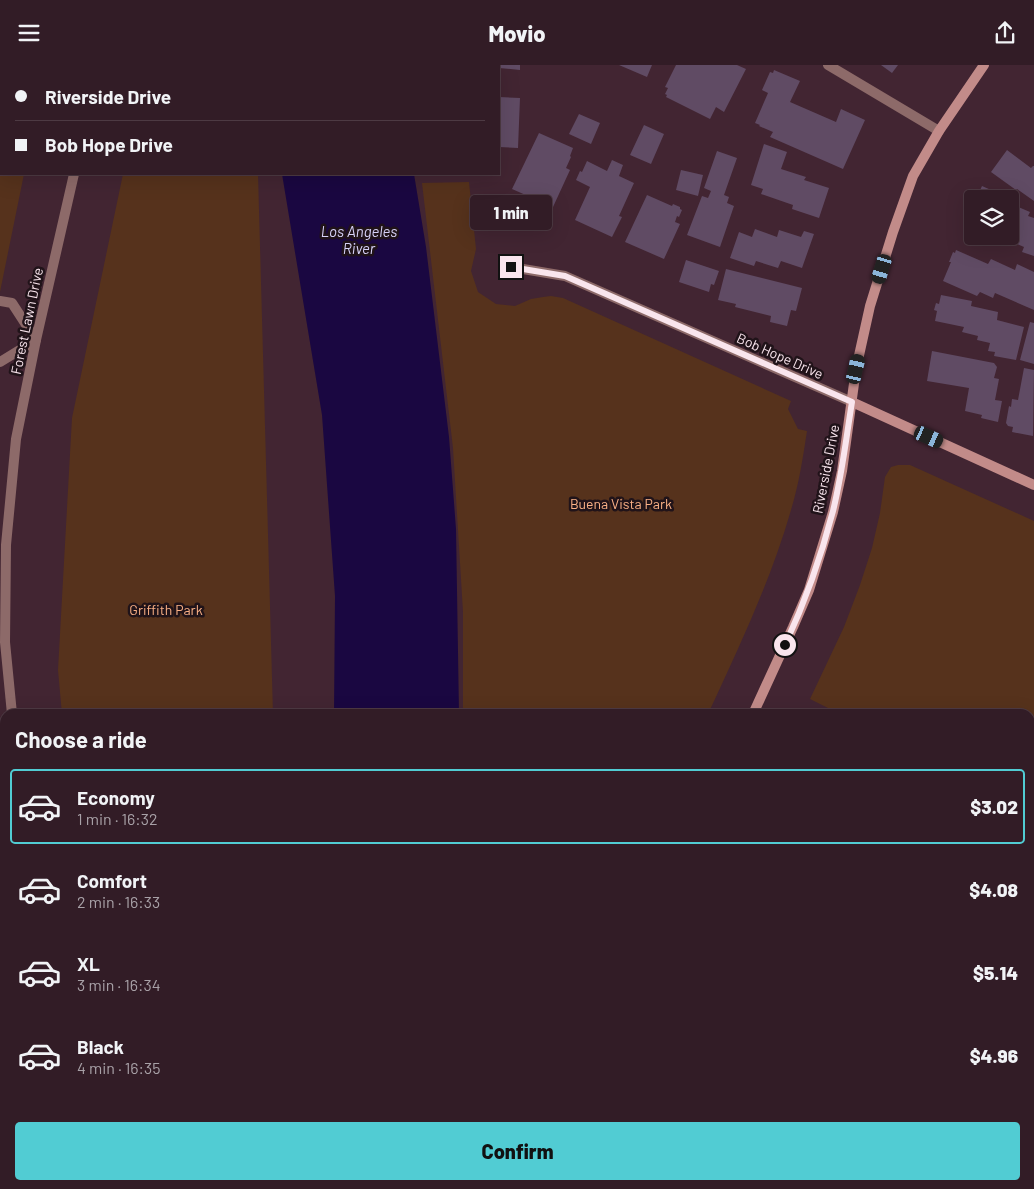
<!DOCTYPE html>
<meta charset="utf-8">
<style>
:root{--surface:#321c26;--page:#3d2932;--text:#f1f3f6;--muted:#a8a1a7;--line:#4d3a43;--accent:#51ccd3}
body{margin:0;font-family:Barlow,sans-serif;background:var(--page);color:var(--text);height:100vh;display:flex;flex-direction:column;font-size:19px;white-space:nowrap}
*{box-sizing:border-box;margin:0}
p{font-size:16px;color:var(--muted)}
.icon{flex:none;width:28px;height:28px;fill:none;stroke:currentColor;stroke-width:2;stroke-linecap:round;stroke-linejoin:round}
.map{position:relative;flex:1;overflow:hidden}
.sheet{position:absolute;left:0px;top:644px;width:1035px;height:481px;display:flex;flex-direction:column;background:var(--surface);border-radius:15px 15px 0 0;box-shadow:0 5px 20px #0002,0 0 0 1px var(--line)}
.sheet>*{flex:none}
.banner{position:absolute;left:0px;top:0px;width:500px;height:110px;box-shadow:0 5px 20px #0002,0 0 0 1px var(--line);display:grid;align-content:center;height:110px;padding:0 15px;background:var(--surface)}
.controls{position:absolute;left:964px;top:125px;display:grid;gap:10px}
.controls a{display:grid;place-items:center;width:55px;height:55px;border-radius:5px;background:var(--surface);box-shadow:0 5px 20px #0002,0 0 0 1px var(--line);font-size:25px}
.end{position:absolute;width:22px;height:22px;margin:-11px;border:6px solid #f9e5ed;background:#111;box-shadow:0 0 0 2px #111}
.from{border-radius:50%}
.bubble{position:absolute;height:35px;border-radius:5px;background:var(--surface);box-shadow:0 5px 20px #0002,0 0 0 1px var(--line);font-size:16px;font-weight:800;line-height:35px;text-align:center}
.car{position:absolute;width:15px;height:30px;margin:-15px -8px;border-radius:6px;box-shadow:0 0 4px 1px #0007;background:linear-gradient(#222 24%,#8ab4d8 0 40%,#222 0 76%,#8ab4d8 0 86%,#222 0)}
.banner b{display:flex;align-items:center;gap:18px;height:48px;font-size:19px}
.banner b+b{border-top:1px solid var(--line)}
.banner i{width:12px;height:12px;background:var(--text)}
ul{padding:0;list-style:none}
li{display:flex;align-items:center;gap:15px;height:75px;margin:0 10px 8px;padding:0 5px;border:2px solid transparent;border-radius:5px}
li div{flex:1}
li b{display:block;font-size:19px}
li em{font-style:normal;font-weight:800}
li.on{border-color:var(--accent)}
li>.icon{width:45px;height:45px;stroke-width:1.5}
h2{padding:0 15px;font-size:22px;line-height:60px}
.cta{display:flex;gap:10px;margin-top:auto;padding:10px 15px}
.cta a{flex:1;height:58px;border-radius:5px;background:var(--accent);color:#111;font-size:20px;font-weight:800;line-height:58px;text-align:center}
header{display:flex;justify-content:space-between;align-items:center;height:65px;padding:0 15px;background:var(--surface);font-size:22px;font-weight:800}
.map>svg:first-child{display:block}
.built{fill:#4f2b3c}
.green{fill:#56321c}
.water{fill:#1a0741}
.building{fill:#604b64}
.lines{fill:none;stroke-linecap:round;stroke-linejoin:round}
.service{stroke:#8d6a69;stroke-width:10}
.minor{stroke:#8d6a69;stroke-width:10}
.tertiary{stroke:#8d6a69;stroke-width:10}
.secondary{stroke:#c28b89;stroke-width:10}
.motorway{stroke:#f9c5c3;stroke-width:15}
.route{stroke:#f9e5ed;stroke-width:6}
.labels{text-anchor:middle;stroke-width:5;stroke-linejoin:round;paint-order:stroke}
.street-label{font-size:14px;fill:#f9e5ed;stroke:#201319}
.park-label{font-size:14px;fill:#fbb186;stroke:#201319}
.water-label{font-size:15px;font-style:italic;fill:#d7d2f8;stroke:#201319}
</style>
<header><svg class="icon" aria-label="menu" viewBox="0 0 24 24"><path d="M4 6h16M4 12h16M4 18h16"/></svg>Movio<svg class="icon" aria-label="share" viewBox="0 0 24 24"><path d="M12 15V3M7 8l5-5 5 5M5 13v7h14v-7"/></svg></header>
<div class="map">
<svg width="1034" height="1124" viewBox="0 0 1034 1124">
<rect width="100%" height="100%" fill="#422532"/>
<path class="built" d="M 0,779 L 5,801 L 5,1120 L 76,1120 L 77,1124 L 0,1124 Z"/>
<path class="green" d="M 0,0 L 47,0 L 47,1 L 1,1 L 1,109 L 24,109 L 0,227 Z
M 123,109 L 258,109 L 273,649 L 62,649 L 58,605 L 72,353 Z
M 469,117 L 476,184 L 471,206 L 478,227 L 496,239 L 515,241 L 531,234 L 543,232 L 551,231 L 563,233 L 791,336 L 788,344 L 798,364 L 807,366 C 803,392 799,419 791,445 C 771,515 739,582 708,649 L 463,649 L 463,547 L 453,383 L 422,118 Z
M 898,400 L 910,400 L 1034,456 L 1034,656 L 1030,663 L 1030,649 L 840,649 L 810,634 L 844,562 L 860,520 L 872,483 L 880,448 L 885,412 L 891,402 Z
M 145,1120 L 311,1120 L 314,1124 L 146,1124 Z
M 416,1120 L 495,1120 L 494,1124 L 415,1124 Z"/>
<path class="water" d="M 264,0 L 397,0 L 397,1 L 264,1 Z
M 282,109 L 414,109 L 426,182 L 449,372 L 456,464 L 459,649 L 334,649 L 335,531 L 322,350 Z
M 280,1120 L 416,1120 L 415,1124 L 280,1124 Z"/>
<path class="building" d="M 499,0 L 520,0 L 520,5 L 499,3 Z
M 619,0 L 652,0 L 647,12 Z
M 676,0 L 737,0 L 746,4 L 724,47 L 716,42 L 710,54 L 666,32 L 667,30 L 665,29 L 668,23 L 665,22 Z
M 881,0 L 898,0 L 892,8 Z
M 774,5 L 800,16 L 790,37 L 836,57 L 841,44 L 865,55 L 843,104 L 770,72 L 773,67 L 759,61 L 760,60 L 755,58 L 768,28 L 762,25 L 770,7 L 773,8 Z
M 499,32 L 520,33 L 518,83 L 499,82 Z
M 579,49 L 600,58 L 591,79 L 569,69 Z
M 644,60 L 664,69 L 651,99 L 630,90 Z
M 539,68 L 573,83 L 570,91 L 571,92 L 566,103 L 570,105 L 553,142 L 512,124 Z
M 764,79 L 787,87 L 781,104 L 806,112 L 804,115 L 829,123 L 819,153 L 792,144 L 793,140 L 761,129 L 763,124 L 751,120 Z
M 1007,85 L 1031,103 L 1033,101 L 1034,101 L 1034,136 L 1017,124 L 1016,125 L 991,107 Z
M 717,86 L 737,93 L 724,130 L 729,132 L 727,138 L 734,141 L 720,182 L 687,170 L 702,131 L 708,133 L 711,126 L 704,123 Z
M 612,95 L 623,100 L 619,111 L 634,118 L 619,151 L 622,152 L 612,172 L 575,155 L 590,122 L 576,115 L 580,106 L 582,107 L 587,96 L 607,106 Z
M 681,105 L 703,110 L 698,131 L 676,125 Z
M 982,121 L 1018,137 L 1016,141 L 1030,147 L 1028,151 L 1034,153 L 1034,191 L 1022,187 L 1024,182 L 998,171 L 1010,171 L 1010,134 L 976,134 Z
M 647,130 L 672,141 L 673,139 L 680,142 L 680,144 L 682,145 L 679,152 L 677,151 L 675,157 L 680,159 L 664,194 L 625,177 Z
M 755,164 L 777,172 L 779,165 L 801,172 L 804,166 L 814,169 L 802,203 L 781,196 L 778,203 L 756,196 L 754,201 L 730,193 L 739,167 L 752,172 Z
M 956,185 L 988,199 L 991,194 L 1015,205 L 1017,199 L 1034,207 L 1034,245 L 995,228 L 993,233 L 980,227 L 977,231 L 943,216 L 951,197 L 949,197 L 953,187 L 955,188 Z
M 686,195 L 719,206 L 714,220 L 711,219 L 709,227 L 679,217 Z
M 726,204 L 802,223 L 796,246 L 791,245 L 787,261 L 770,257 L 771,251 L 735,242 L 736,239 L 718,235 Z
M 941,230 L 972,236 L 971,241 L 998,247 L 997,255 L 1024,262 L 1016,295 L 994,291 L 995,287 L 988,286 L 990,278 L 977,275 L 978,271 L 962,267 L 964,262 L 935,256 L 937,246 L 934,245 L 936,238 L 939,239 Z
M 1030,257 L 1034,258 L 1034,299 L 1020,295 Z
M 932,286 L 994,298 L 997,302 L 994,313 L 999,314 L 995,335 L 1002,336 L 998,357 L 981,353 L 982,350 L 965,346 L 969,323 L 927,316 Z
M 1024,303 L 1034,305 L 1033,371 L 1012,367 L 1013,362 L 1008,361 L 1006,358 L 1009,341 L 1011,342 L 1012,334 L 1018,335 Z"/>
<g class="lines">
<path class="service" d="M 0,236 L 12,238 L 36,275 L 0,297
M 0,864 L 5,868
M 0,906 L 5,901
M 0,1106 L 5,1105"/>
<path class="minor" d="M 828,0 L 939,66
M 511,202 L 565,211 L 852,337"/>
<path class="tertiary" d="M 98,1 L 98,0
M 12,649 L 5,577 L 6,480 L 16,374 L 36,275 L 74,109
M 99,1120 L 99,1124"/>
<path class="secondary" d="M 852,337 L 1034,420
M 753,649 L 793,562 L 809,525 L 833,447 L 842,406 L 856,304 L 870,241 L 893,167 L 913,111 L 939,66 L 984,0
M 535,1124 L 537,1120"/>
<path class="motorway" d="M 1030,836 L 1034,830
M 1030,909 L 1034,903
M 1030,965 L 1034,959
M 1030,1060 L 1034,1053
M 848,1124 L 851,1120
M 929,1124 L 932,1120
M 993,1124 L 995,1120"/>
</g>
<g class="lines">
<path class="route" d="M 511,202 L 565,211 L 852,337 C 846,374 842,410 833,446 C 821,492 805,537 785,580"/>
</g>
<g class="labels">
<g class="street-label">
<text transform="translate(27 256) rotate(-78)" y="5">Forest Lawn Drive</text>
<text transform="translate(780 291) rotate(24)" y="5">Bob Hope Drive</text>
<text transform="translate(826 404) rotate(-79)" y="5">Riverside Drive</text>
</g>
<g class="park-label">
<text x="621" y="444">Buena Vista Park</text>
<text x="166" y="550">Griffith Park</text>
</g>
<g class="water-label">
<text x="359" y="172">Los Angeles<tspan x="359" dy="17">River</tspan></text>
</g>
</g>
</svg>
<div class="controls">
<a><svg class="icon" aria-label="layers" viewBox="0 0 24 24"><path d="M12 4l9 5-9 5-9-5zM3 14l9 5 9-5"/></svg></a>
</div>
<i class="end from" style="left:785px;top:580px"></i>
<i class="end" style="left:511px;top:202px"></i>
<div class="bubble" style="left:470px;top:130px;width:82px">1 min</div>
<i class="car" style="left:882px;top:204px;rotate:197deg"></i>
<i class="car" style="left:856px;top:304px;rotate:13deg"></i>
<i class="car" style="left:929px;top:372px;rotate:114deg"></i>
<div class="banner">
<b><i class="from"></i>Riverside Drive</b>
<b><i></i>Bob Hope Drive</b>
</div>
<section class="sheet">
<h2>Choose a ride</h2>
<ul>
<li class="on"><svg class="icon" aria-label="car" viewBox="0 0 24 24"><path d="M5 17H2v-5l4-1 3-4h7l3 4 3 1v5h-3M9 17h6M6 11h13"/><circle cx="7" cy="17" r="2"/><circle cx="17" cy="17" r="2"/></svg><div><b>Economy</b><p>1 min · 16:32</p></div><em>$3.02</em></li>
<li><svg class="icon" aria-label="car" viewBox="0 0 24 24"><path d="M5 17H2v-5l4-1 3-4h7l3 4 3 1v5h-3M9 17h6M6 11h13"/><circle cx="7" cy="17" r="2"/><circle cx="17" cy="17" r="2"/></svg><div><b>Comfort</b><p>2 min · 16:33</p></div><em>$4.08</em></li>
<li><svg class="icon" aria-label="car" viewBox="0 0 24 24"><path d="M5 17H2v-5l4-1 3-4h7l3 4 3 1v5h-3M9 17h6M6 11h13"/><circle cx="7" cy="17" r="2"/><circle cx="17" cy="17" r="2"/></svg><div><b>XL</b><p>3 min · 16:34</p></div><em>$5.14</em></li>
<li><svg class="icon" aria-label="car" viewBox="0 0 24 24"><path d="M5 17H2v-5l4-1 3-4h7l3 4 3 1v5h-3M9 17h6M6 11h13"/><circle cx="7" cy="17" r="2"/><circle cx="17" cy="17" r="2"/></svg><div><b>Black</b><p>4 min · 16:35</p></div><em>$4.96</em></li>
</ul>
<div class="cta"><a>Confirm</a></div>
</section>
</div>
